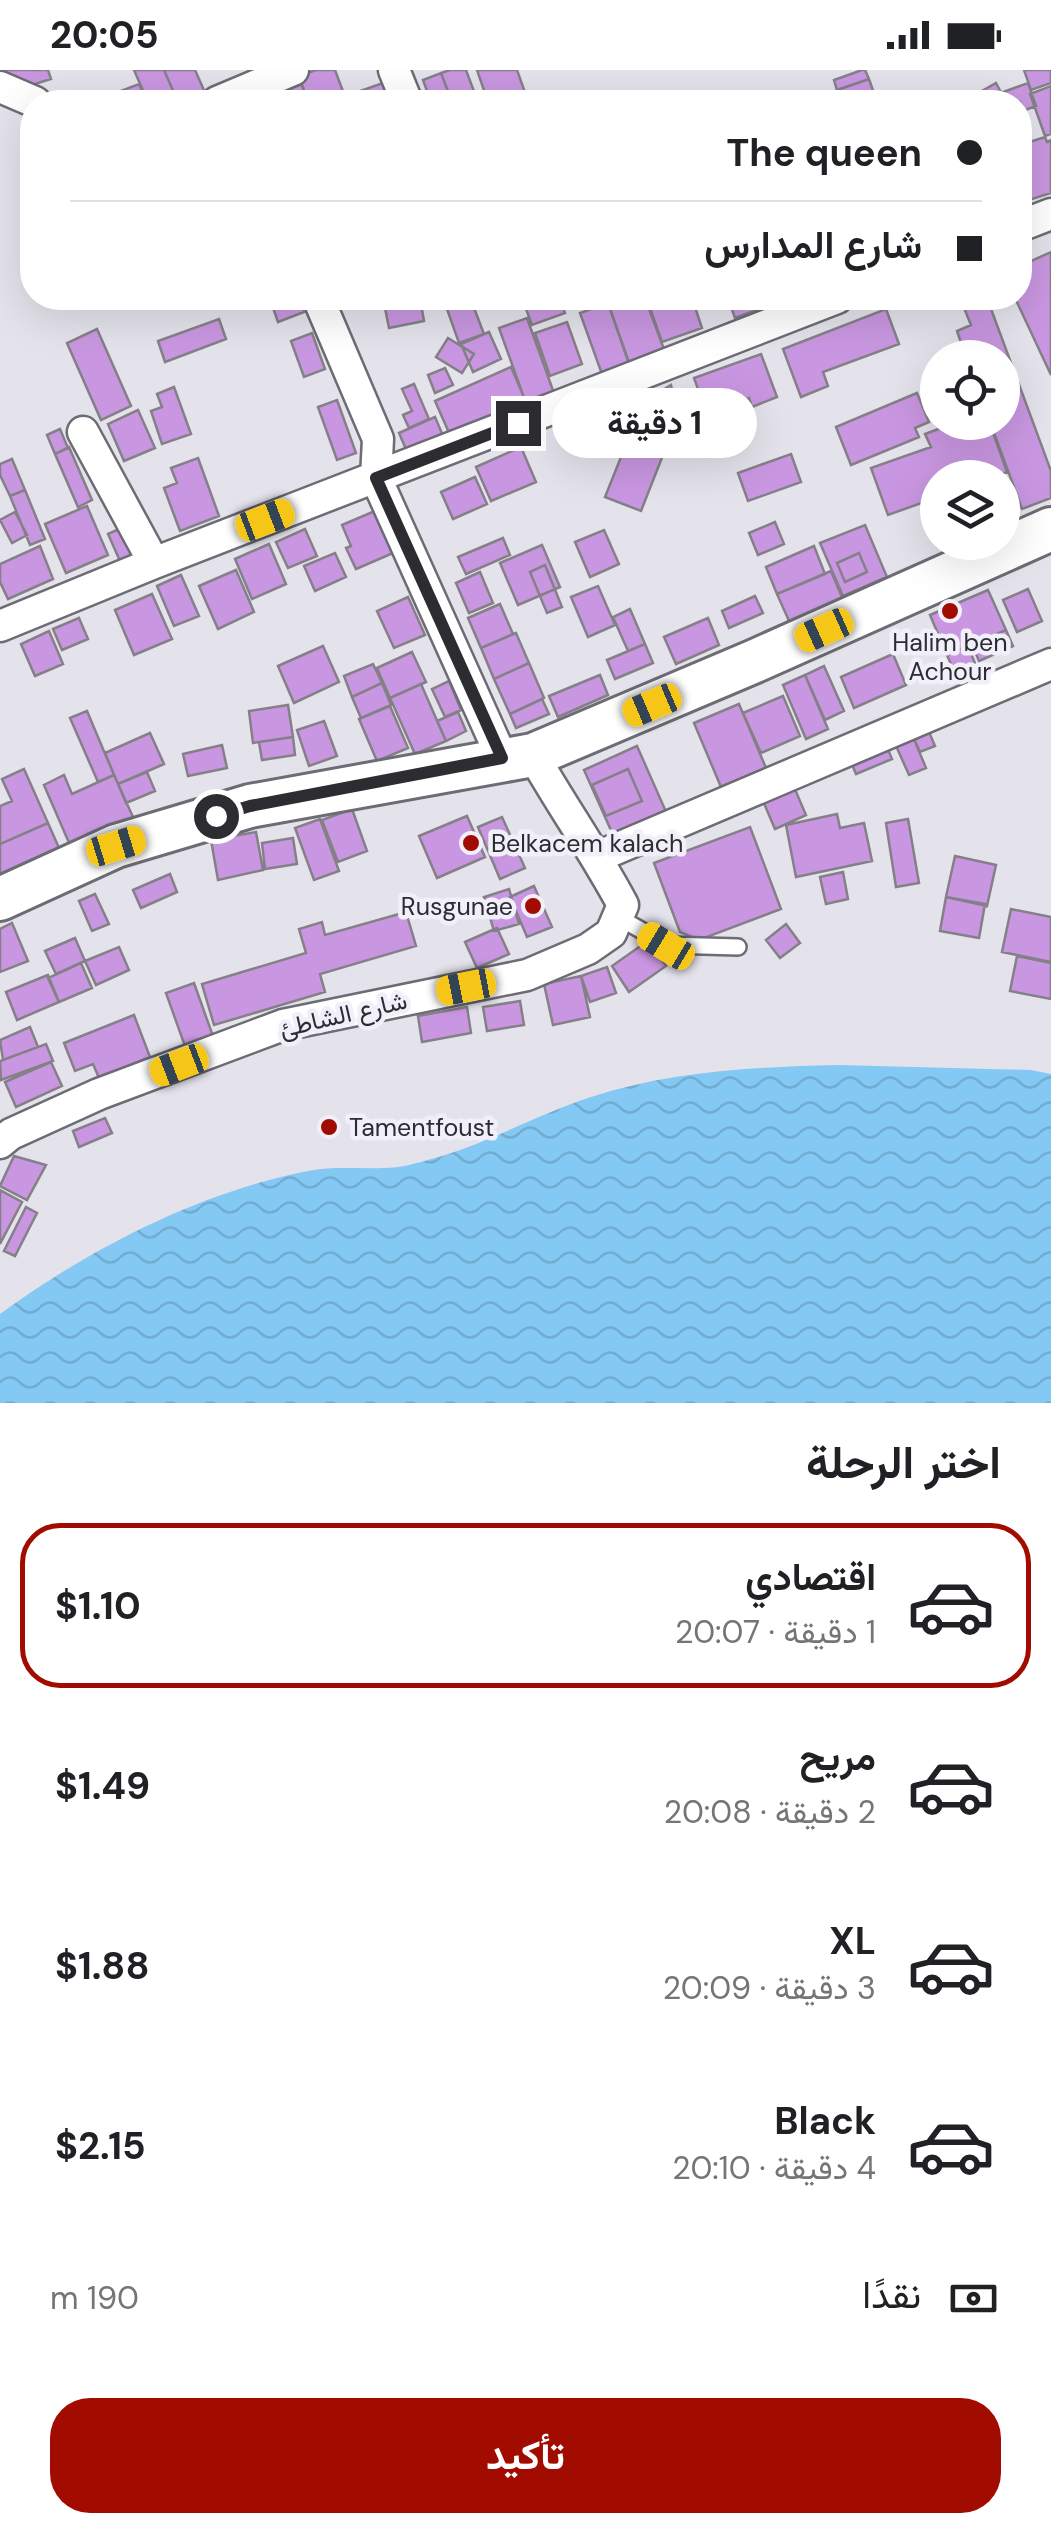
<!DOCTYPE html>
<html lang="ar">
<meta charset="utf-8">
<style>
:root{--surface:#fff;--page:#f2f2f2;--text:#202124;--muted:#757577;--line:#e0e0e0;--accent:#a20b00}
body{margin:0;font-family:"DM Sans",Vazirmatn,sans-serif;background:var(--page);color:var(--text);direction:rtl;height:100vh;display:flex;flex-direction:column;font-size:38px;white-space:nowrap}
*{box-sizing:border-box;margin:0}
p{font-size:32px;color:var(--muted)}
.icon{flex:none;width:55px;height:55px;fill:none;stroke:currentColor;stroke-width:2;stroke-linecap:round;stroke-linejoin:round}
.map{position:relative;height:1333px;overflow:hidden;direction:ltr}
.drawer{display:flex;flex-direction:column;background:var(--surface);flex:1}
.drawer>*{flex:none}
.hud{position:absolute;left:20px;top:20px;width:1012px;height:220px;border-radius:40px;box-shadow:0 10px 40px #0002;direction:rtl;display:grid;align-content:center;height:220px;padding:0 50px;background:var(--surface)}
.buttons{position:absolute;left:920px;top:270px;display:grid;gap:20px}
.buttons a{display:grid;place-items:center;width:100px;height:100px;border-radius:50%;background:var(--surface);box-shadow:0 10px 40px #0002;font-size:50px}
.end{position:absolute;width:45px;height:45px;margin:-22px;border:12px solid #2d2c30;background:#fff;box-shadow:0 0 0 5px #fff}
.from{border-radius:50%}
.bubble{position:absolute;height:70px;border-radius:35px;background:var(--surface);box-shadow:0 10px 40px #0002;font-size:32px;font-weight:700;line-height:70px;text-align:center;direction:rtl}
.car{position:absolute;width:30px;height:60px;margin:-30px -15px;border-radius:12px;box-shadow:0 0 8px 2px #0007;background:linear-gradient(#f5c518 24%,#345 0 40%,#f5c518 0 76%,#345 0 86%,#f5c518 0)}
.hud b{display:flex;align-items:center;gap:35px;height:95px;font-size:38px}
.hud b+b{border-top:2px solid var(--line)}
.hud i{width:25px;height:25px;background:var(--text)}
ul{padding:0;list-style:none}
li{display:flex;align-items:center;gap:30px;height:165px;margin:0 20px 15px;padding:0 30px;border:5px solid transparent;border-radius:40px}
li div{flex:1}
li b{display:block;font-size:38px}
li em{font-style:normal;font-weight:700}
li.active{border-color:var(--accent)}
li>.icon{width:90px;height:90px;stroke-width:1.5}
h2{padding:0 50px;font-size:45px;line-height:120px}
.pay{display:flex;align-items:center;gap:25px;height:110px;padding:0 50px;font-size:38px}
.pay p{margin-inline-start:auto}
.action{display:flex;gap:20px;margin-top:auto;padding:20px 50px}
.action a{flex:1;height:115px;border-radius:40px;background:var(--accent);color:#fff;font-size:40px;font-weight:700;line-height:115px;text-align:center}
.status{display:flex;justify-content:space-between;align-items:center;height:70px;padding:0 50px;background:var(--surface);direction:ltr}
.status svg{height:28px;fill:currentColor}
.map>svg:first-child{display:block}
.water{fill:url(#water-waves)}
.building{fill:#c997e1;stroke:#858088;stroke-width:2.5}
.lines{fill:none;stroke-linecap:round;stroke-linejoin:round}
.service-casing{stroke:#6d6b74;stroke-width:20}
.minor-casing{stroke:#6d6b74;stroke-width:35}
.secondary-casing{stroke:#6d6b74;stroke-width:48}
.service{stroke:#fff;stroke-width:15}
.minor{stroke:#fff;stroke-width:30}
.secondary{stroke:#fff;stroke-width:42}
.route{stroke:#2d2c30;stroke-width:12}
.poi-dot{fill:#a20b00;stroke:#f1eff9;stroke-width:4}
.labels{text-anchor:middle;stroke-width:9;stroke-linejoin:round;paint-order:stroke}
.poi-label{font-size:25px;fill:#2d2c30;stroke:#f1eff9;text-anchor:start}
.street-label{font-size:25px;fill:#2d2c30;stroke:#f1eff9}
</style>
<div class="status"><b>20:05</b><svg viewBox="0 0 49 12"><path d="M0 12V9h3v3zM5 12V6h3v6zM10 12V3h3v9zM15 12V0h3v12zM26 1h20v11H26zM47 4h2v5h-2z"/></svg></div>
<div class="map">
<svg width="1051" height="1333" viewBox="0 0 1051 1333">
<defs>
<pattern id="water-waves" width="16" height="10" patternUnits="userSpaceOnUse" patternTransform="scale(2.5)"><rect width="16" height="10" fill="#84c8f4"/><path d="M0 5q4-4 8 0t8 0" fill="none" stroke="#72acd2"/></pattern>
</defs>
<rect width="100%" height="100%" fill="#e4e2eb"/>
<path class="water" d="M 838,995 L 1031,1000 L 1051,1004 L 1051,1333 L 0,1333 L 0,1244 C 89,1179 199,1122 308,1101 C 333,1096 358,1099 383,1098 C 401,1098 418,1093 435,1088 C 489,1073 538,1044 591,1027 C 671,1001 755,997 838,995 Z"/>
<path class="building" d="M 0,0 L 48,0 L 51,9 L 32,15 Z
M 134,0 L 164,0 L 178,32 L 148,32 Z
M 164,0 L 195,0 L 207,27 L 195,32 L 178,32 Z
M 316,0 L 335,0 L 347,32 L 308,32 L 299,6 Z
M 450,0 L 466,0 L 478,32 L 452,32 L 441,3 Z
M 477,0 L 517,0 L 527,28 L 515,32 L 488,32 Z
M 862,0 L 865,0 L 869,9 L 837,20 L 834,10 Z
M 1024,0 L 1051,0 L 1051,13 L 1031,20 Z
M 441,3 L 452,32 L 431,32 L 423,10 Z
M 299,8 L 308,32 L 274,32 L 269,19 Z
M 394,9 L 403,32 L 348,32 L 346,26 Z
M 869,9 L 877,32 L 830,32 L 826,24 Z
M 996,13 L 1005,30 L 999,32 L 970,32 L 968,29 Z
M 1028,13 L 1036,36 L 1020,42 L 1020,32 L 998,32 L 995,25 Z
M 139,14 L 147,32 L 92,32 Z
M 1051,16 L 1051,64 L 1045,66 L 1030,24 Z
M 1045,67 L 1047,72 L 1051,70 L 1051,123 L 1029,130 L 1020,101 L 1020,75 Z
M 1051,182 L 1051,305 L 1015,228 L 1020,228 L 1020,196 Z
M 283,228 L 298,228 L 304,242 L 278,252 L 271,232 Z
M 383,228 L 420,228 L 424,251 L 389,258 Z
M 522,228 L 559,228 L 565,243 L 532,255 Z
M 622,228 L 645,228 L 665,282 L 630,295 L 608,233 Z
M 679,228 L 692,228 L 702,258 L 662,272 L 650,238 Z
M 773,228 L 775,233 L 735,248 L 728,229 Z
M 960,228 L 987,228 L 1051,401 L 1051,428 L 1022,439 L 990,352 L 1002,352 L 1002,288 L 966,288 L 957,261 L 971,255 Z
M 471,230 L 484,264 L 459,273 L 447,239 Z
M 608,233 L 630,297 L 603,307 L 580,243 Z
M 886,239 L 899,274 L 823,302 L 828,316 L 801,327 L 783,279 Z
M 527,248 L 555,326 L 527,336 L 499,258 Z
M 219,249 L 226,269 L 165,292 L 158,271 Z
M 567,252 L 582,294 L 550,306 L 535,263 Z
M 97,259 L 131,336 L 101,350 L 67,273 Z
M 489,262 L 501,289 L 473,302 L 461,274 Z
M 312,263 L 325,299 L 304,307 L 291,271 Z
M 448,268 L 474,284 L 462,303 L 436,287 Z
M 761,284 L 777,327 L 752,337 L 749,328 L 707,344 L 694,308 Z
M 511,297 L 526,332 L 450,365 L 435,331 Z
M 445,298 L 453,315 L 435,323 L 428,305 Z
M 414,314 L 429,349 L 409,358 L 403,345 L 412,341 L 402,319 Z
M 671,315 L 678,347 L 641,441 L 605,427 L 643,332 Z
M 174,317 L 191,364 L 162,374 L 151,341 L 162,337 L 157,324 Z
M 917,323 L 929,352 L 915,358 L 919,367 L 851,395 L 836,357 Z
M 337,330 L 356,383 L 337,390 L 318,337 Z
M 138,340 L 155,378 L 124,391 L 108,354 Z
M 435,347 L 444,368 L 408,384 L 399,363 Z
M 957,352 L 963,352 L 968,366 L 991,357 L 1007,402 L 993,408 L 938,408 L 938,427 L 888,445 L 871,398 L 931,377 L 925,364 Z
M 60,359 L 68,378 L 55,384 L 47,365 Z
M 69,377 L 92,430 L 78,437 L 55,384 Z
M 521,377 L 536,412 L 491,431 L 476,397 Z
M 791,384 L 801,412 L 748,431 L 738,403 Z
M 198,388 L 219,446 L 180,461 L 164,418 L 177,413 L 171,398 Z
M 12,389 L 25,420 L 10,426 L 0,405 L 0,394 Z
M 475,407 L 487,434 L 453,449 L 441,422 Z
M 25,420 L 45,469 L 30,475 L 10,426 Z
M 87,436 L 108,485 L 66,503 L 45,454 Z
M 375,441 L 393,483 L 356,499 L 346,478 L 351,476 L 342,455 Z
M 15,442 L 27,465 L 12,473 L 0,450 Z
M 775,452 L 784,474 L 758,485 L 749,463 Z
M 865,455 L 887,507 L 843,526 L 820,473 Z
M 126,456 L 142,492 L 124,500 L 108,464 Z
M 305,459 L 317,486 L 288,498 L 276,472 Z
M 604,460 L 619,494 L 590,507 L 575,472 Z
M 503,468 L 510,485 L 466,504 L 458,487 Z
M 269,474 L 286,514 L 252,529 L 235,489 Z
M 542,475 L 560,517 L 518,535 L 500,493 Z
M 40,476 L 53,509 L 8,529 L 0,512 L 0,494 Z
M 814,476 L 825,504 L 777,524 L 766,497 Z
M 335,483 L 346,507 L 315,521 L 304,496 Z
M 859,483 L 867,502 L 845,512 L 837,493 Z
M 545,495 L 562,537 L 547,543 L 530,502 Z
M 236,500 L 254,542 L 218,559 L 199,516 Z
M 831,501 L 843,530 L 790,553 L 777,524 Z
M 480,502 L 493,533 L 469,543 L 456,513 Z
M 181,505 L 199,546 L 174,556 L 157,516 Z
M 598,516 L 615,555 L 588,567 L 571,527 Z
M 1028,519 L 1042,551 L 1017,562 L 1003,530 Z
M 988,520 L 1006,560 L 947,585 L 930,545 Z
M 152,524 L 172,569 L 134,585 L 115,540 Z
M 755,526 L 763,543 L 729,558 L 722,541 Z
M 408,527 L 425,565 L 394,578 L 377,541 Z
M 500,534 L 513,564 L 481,578 L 468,548 Z
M 630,539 L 645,574 L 628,581 L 613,547 Z
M 79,548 L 88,569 L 62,580 L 53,559 Z
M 708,548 L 719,575 L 676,594 L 664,567 Z
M 1006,560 L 1013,576 L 979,591 L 972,574 Z
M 49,561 L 63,594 L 35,606 L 21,574 Z
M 516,563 L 529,593 L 494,609 L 481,578 Z
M 645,574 L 653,593 L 615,609 L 607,590 Z
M 323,576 L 339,612 L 294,633 L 278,596 Z
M 968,576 L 981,608 L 961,617 L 947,585 Z
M 412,582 L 426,612 L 390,628 L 377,598 Z
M 893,584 L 906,615 L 854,638 L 841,607 Z
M 529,593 L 544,628 L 510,644 L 494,609 Z
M 373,594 L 382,613 L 352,627 L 344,606 Z
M 824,596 L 844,641 L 825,650 L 805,605 Z
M 600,605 L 608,625 L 558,647 L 549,626 Z
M 805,605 L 828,659 L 806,669 L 783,615 Z
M 449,611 L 461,640 L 445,647 L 432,619 Z
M 382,613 L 391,635 L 361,648 L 352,627 Z
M 421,614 L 446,671 L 415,684 L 390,628 Z
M 783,626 L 800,666 L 761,683 L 743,643 Z
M 542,629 L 549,644 L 516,658 L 510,644 Z
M 739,634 L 766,698 L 721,717 L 694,653 Z
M 288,635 L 293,667 L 253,673 L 249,641 Z
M 390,636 L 408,678 L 377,691 L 359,649 Z
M 87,641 L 114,705 L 98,712 L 70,648 Z
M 458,642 L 466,661 L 446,671 L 437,651 Z
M 324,651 L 337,686 L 309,696 L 297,660 Z
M 926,655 L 935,676 L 920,682 L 911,662 Z
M 911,662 L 926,698 L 909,705 L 893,669 Z
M 150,663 L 164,694 L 118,714 L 105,683 Z
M 293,667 L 295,685 L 262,690 L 259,672 Z
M 222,675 L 227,698 L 188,706 L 183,684 Z
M 637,676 L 667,744 L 614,767 L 584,700 Z
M 887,677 L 892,689 L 856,704 L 851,692 Z
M 24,699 L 48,753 L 0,774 L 0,736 L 12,731 L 2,709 Z
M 628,699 L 642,731 L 606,746 L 592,715 Z
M 147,702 L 155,721 L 126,733 L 118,714 Z
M 64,705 L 72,724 L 114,705 L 133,747 L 70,775 L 44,715 Z
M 794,717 L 806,745 L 775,759 L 763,731 Z
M 352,739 L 367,781 L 338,792 L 322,750 Z
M 837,744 L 840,758 L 864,753 L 872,791 L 796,807 L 786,755 Z
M 467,746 L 485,787 L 437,808 L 419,766 Z
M 502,747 L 525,798 L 500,809 L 478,757 Z
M 320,749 L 339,801 L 314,810 L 295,758 Z
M 908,749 L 919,813 L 896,817 L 886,753 Z
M 48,753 L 59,778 L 0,805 L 0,774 Z
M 750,757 L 781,839 L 699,870 L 680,862 L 654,793 Z
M 256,762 L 263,800 L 218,810 L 211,770 Z
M 293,768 L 297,794 L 265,799 L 262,773 Z
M 955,786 L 996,795 L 987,836 L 946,827 Z
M 843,802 L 848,829 L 826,834 L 820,807 Z
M 170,804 L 177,822 L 141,838 L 133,820 Z
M 534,816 L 552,857 L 527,867 L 510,827 Z
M 509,819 L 519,854 L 494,861 L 484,827 Z
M 95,824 L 109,854 L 92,861 L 79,831 Z
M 946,827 L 985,834 L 979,868 L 940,861 Z
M 1011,839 L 1051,847 L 1051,892 L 1002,882 Z
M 406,842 L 416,876 L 320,904 L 325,922 L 214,955 L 202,914 L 306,883 L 299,859 L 322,852 L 325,865 Z
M 12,853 L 28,891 L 0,902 L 0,859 Z
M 786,854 L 800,873 L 780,888 L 766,870 Z
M 497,858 L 509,884 L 477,898 L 465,872 Z
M 75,868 L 85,891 L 56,904 L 45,881 Z
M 649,870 L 666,896 L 629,922 L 612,896 Z
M 119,877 L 129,900 L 96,915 L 85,891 Z
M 1017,886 L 1051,893 L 1051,929 L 1010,921 Z
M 81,893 L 92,918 L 59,932 L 48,908 Z
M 607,897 L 616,923 L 590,932 L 581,906 Z
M 48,905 L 59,932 L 17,950 L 6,922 Z
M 581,906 L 590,947 L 553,955 L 544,914 Z
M 194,913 L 214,969 L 186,979 L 166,923 Z
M 520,931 L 524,955 L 487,961 L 483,937 Z
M 467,937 L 471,963 L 422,972 L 418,946 Z
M 134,945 L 150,987 L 99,1008 L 93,994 L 75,1001 L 64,973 Z
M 30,957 L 38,977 L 3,990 L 0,970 Z
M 46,974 L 53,991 L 1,1010 L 0,991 Z
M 51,992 L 62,1016 L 16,1037 L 5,1012 Z
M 105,1048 L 112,1063 L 79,1077 L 73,1061 Z
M 14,1086 L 46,1095 L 27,1130 L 0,1116 Z
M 0,1120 L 22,1132 L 0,1174 Z
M 26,1137 L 37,1143 L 15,1186 L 4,1181 Z"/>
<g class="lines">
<defs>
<path id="service" d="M 618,847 L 667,875 L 738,877"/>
<path id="minor" d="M 394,0 L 407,32
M 0,17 L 35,32
M 217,32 L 293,0
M 1020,156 L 1051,144
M 318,228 L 378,369 L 376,408 L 502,688
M 83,362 L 154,493
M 0,556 L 154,493 L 837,228
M 597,787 L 1051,594
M 0,1073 L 11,1064 L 99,1024 L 283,955 L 527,905 L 588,879 L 611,863 L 623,835 C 596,784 562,736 533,685"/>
<path id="secondary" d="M 0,829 L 116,776 L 250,736 L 533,685 L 755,591 L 1051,459"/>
</defs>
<use href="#service" class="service-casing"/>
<use href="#minor" class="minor-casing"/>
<use href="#secondary" class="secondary-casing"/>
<use href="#service" class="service"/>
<use href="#minor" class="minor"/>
<use href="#secondary" class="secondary"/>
</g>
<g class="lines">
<path class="route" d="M 216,746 L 250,736 L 502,688 L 376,408 L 518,353"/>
</g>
<g class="poi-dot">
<circle cx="950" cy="541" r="10"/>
<circle cx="471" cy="773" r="10"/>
<circle cx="533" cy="836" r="10"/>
<circle cx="329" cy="1057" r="10"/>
</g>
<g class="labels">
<g class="poi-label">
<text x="950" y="581" text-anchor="middle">Halim ben<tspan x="950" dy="29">Achour</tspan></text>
<text x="491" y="782">Belkacem kalach</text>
<text x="513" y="845" text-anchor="end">Rusgunae</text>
<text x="349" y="1066">Tamentfoust</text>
</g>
<g class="street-label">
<text transform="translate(343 944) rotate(-13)" y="9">شارع الشاطئ</text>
</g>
</g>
</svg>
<div class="buttons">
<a><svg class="icon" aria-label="locate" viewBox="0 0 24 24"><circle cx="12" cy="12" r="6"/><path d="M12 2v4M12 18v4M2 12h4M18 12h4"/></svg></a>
<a><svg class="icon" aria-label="layers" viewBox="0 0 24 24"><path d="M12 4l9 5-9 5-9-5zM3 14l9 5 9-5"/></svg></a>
</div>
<i class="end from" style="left:216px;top:746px"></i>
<i class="end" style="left:518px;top:353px"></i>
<div class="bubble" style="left:552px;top:318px;width:205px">1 دقيقة</div>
<i class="car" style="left:265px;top:450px;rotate:69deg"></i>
<i class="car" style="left:824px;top:560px;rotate:246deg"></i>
<i class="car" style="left:652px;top:635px;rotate:247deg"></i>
<i class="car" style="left:116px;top:776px;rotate:73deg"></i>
<i class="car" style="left:666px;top:876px;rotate:301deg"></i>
<i class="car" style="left:466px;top:917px;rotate:259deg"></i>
<i class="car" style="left:179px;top:995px;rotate:249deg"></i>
<div class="hud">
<b><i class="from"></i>The queen</b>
<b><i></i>شارع المدارس</b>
</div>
</div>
<section class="drawer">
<h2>اختر الرحلة</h2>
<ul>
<li class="active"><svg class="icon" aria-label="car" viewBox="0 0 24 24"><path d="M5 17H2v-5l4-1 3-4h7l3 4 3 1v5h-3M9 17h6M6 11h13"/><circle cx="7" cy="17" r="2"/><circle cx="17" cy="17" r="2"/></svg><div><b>اقتصادي</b><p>1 دقيقة · 20:07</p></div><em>$1.10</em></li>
<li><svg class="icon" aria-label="car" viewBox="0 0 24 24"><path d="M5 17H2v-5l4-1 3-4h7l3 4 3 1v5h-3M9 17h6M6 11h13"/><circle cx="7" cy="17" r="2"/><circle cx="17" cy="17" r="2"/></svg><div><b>مريح</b><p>2 دقيقة · 20:08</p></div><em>$1.49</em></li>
<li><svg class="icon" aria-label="car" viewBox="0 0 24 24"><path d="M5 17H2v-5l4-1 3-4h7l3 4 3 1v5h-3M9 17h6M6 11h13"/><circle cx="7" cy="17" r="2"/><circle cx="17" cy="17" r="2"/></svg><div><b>XL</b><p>3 دقيقة · 20:09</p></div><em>$1.88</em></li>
<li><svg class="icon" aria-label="car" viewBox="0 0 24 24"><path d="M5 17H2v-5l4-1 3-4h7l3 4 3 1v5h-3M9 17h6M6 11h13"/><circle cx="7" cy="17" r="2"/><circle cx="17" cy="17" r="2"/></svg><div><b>Black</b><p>4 دقيقة · 20:10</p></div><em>$2.15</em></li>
</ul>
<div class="pay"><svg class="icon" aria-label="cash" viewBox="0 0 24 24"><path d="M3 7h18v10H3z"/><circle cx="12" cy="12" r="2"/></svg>نقدًا<p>190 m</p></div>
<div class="action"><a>تأكيد</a></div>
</section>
